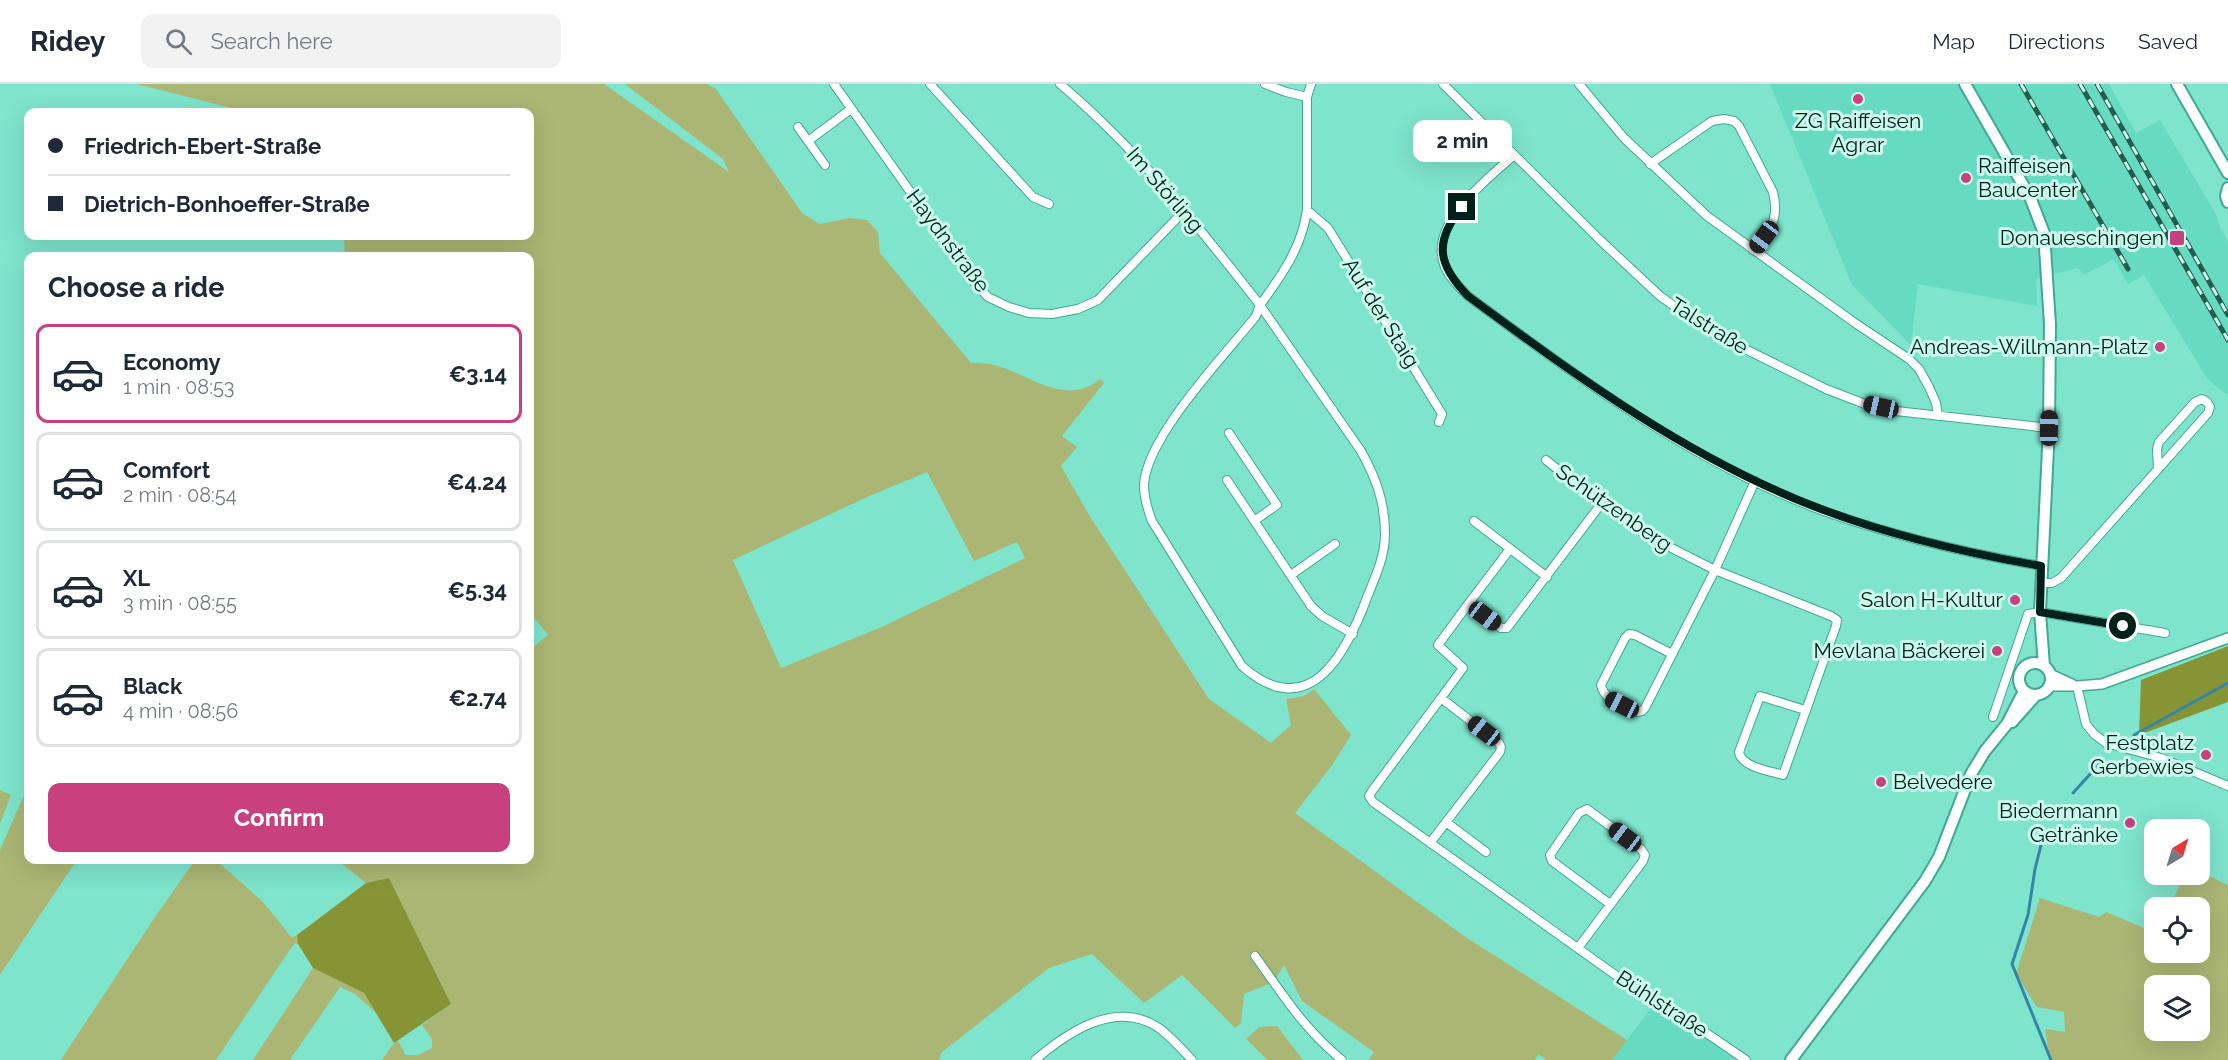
<!DOCTYPE html>
<meta charset="utf-8">
<style>
:root{--surface:#fff;--page:#f2f2f3;--text:#1f2937;--muted:#747a83;--line:#e0e1e3;--accent:#c8407d}
body{margin:0;font-family:Raleway,sans-serif;background:var(--page);color:var(--text);height:100vh;display:flex;flex-direction:column;font-size:22px;white-space:nowrap}
*{box-sizing:border-box;margin:0}
p{font-size:20px;color:var(--muted)}
.icon{flex:none;width:33px;height:33px;fill:none;stroke:currentColor;stroke-width:2;stroke-linecap:round;stroke-linejoin:round}
.map{position:relative;flex:1;overflow:hidden}
.drawer{position:absolute;left:24px;top:168px;width:510px;height:612px;display:flex;flex-direction:column;background:var(--surface);border-radius:12px;box-shadow:0 6px 24px #0002}
.drawer>*{flex:none}
.top-card{position:absolute;left:24px;top:24px;width:510px;height:132px;border-radius:12px;box-shadow:0 6px 24px #0002;display:grid;align-content:center;height:132px;padding:0 24px;background:var(--surface)}
.needle{width:39px;rotate:38deg}
.tools{position:absolute;left:2144px;top:735px;display:grid;gap:12px}
.tools a{display:grid;place-items:center;width:66px;height:66px;border-radius:12px;background:var(--surface);box-shadow:0 6px 24px #0002;font-size:30px}
.end{position:absolute;width:27px;height:27px;margin:-14px;border:8px solid #00201a;background:#fff;box-shadow:0 0 0 3px #fff}
.from{border-radius:50%}
.bubble{position:absolute;height:42px;border-radius:12px;background:var(--surface);box-shadow:0 6px 24px #0002;font-size:20px;font-weight:700;line-height:42px;text-align:center}
.car{position:absolute;width:18px;height:36px;margin:-18px -9px;border-radius:8px;box-shadow:0 0 4px 2px #0007;background:linear-gradient(#222 24%,#8ab4d8 0 40%,#222 0 76%,#8ab4d8 0 86%,#222 0)}
.top-card b{display:flex;align-items:center;gap:21px;height:57px;font-size:22px}
.top-card b+b{border-top:2px solid var(--line)}
.top-card i{width:15px;height:15px;background:var(--text)}
ul{padding:0;list-style:none}
li{display:flex;align-items:center;gap:18px;height:99px;margin:0 12px 9px;padding:0 12px;border:3px solid var(--line);border-radius:12px}
li div{flex:1}
li b{display:block;font-size:22px}
li em{font-style:normal;font-weight:700}
li.active{border-color:var(--accent)}
li>.icon{width:54px;height:54px;stroke-width:1.5}
h2{padding:0 24px;font-size:27px;line-height:72px}
.action{display:flex;gap:12px;margin-top:auto;padding:12px 24px}
.action a{flex:1;height:69px;border-radius:12px;background:var(--accent);color:#fff;font-size:24px;font-weight:700;line-height:69px;text-align:center}
header{display:flex;align-items:center;gap:36px;box-sizing:border-box;height:84px;padding:0 30px;background:var(--surface);border-bottom:2px solid var(--line)}
header strong{font-size:28px}
nav{display:flex;gap:33px;margin-inline-start:auto;font-size:21px}
.search{width:420px;height:54px;background:var(--page);display:flex;align-items:center;gap:15px;box-sizing:border-box;padding:0 21px;border-radius:12px;color:var(--muted);font-size:22px}
.map>svg:first-child{display:block}
.built{fill:#67dbc1}
.green{fill:#abb674;fill-rule:evenodd}
.forest{fill:#879435}
.lines{fill:none;stroke-linecap:round;stroke-linejoin:round}
.stream{stroke:#3784a9;stroke-width:3}
.minor-casing{stroke:#40a993;stroke-width:10}
.tertiary-casing{stroke:#40a993;stroke-width:12}
.secondary-casing{stroke:#40a993;stroke-width:14}
.minor{stroke:#fff;stroke-width:8}
.tertiary{stroke:#fff;stroke-width:9}
.secondary{stroke:#fff;stroke-width:10}
.rail-casing{stroke:#265b50;stroke-width:5}
.rail{stroke:#cbfaed;stroke-width:3;stroke-dasharray:9;stroke-linecap:butt}
.route{stroke:#00201a;stroke-width:8}
.poi-dot{fill:#c8407d;stroke:#cbfaed;stroke-width:2}
.labels{text-anchor:middle;stroke-width:6;stroke-linejoin:round;paint-order:stroke}
.poi-label{font-size:21px;fill:#00201a;stroke:#cbfaed;text-anchor:end}
.street-label{font-size:21px;fill:#00201a;stroke:#cbfaed}
</style>
<header>
<strong>Ridey</strong>
<div class="search"><svg class="icon" aria-label="search" viewBox="0 0 24 24"><circle cx="10" cy="10" r="6"/><path d="M15 15l6 6"/></svg>Search here</div>
<nav><a>Map</a><a>Directions</a><a>Saved</a></nav>
</header>
<div class="map">
<svg width="2228" height="976" viewBox="0 0 2228 976">
<rect width="100%" height="100%" fill="#7ee4cc"/>
<path class="built" d="M 1770,0 L 2109,0 L 2136,49 L 2160,36 L 2216,130 L 2220,143 L 2228,157 L 2228,311 L 2208,296 L 2144,191 L 2128,200 L 2114,175 L 2084,191 L 2078,184 L 2036,195 L 2037,222 L 1918,200 L 1911,261 L 1852,201 Z
M 1654,920 L 1676,932 L 1740,976 L 1612,976 Z"/>
<path class="green" d="M 137,0 L 604,0 L 729,88 L 723,75 L 625,0 L 707,0 L 716,5 L 802,129 L 820,140 L 850,134 L 867,136 L 878,148 L 880,169 L 971,279 C 978,279 984,279 990,280 C 1026,287 1065,325 1100,295 L 1104,299 L 1062,352 L 1077,363 L 1061,382 L 1089,431 L 1209,615 L 1271,659 L 1291,641 L 1286,615 L 1304,612 L 1314,605 L 1351,651 L 1333,680 L 1295,729 L 1464,852 L 1627,956 L 1612,976 L 1547,976 L 1538,970 L 1535,976 L 1369,976 L 1374,968 L 1302,917 L 1284,881 L 1274,898 L 1244,910 L 1241,939 L 1235,944 L 1182,891 L 1144,919 L 1092,870 L 1049,884 L 942,968 L 939,976 L 382,976 L 394,959 L 398,957 L 406,971 L 418,971 L 432,964 L 432,955 L 422,941 L 451,920 L 389,794 L 366,799 L 337,776 L 530,776 L 530,566 L 548,551 L 530,529 L 530,172 L 345,172 L 344,152 L 530,152 L 530,28 L 247,28 ZM 927,388 L 974,477 L 1017,458 L 1025,474 L 884,542 L 781,584 L 733,476 L 867,413 Z
M 28,702 L 28,776 L 77,776 L 0,891 L 0,766 Z
M 0,706 L 11,711 L 0,740 Z
M 195,776 L 216,776 L 264,819 L 292,854 L 297,851 L 298,860 L 295,859 L 291,864 L 216,976 L 61,976 L 153,836 Z
M 2199,787 L 2228,801 L 2228,976 L 2050,976 L 2045,945 L 2065,948 L 2064,928 L 2037,923 L 2016,890 L 2040,814 L 2099,833 L 2106,828 L 2154,848 L 2154,868 L 2199,868 L 2199,824 L 2170,823 C 2177,809 2180,790 2199,790 ZM 2154,902 L 2199,902 L 2199,946 L 2154,946 Z
M 313,884 L 364,909 L 376,929 L 355,910 L 340,903 L 290,976 L 253,976 Z
M 1277,942 L 1303,976 L 1267,976 L 1246,955 L 1259,943 Z"/>
<path class="forest" d="M 2228,562 L 2228,618 L 2139,651 L 2141,596 Z
M 389,794 L 451,920 L 394,959 L 364,909 L 313,884 L 298,860 L 297,851 L 366,799 Z"/>
<g class="lines">
<path class="stream" d="M 2134,651 L 2228,599
M 2073,709 L 2102,677
M 2041,761 L 2035,785 L 2028,831 L 2012,880 L 2051,976"/>
<defs>
<path id="minor" d="M 834,0 L 974,198 L 988,213 L 1009,223 L 1029,229 L 1052,230 L 1078,225 L 1098,216 L 1185,126
M 930,0 L 1033,113 L 1049,120
M 1060,0 C 1137,65 1199,143 1260,221 C 1282,191 1302,163 1307,126 L 1307,13 L 1311,0
M 1265,0 L 1286,8 L 1307,13
M 1443,0 L 1600,156 L 1660,212 L 1711,248 L 1826,305 L 1865,320 L 1896,327 L 2049,344
M 1579,0 L 1624,54 L 1707,132 L 1855,239 L 1909,275 L 1919,285 L 1929,303 L 1936,319 L 1938,332
M 798,43 L 825,81
M 808,57 L 851,25
M 1514,71 C 1487,96 1427,140 1445,183 C 1450,194 1459,203 1468,212 C 1579,294 1690,377 1821,426 C 1892,452 1967,469 2041,482
M 1650,80 L 1712,37 L 1724,35 L 1734,37 L 1739,42 L 1773,108 C 1780,137 1770,145 1753,166
M 1307,126 L 1328,144 L 1442,330 L 1439,338
M 1260,221 L 1361,367 C 1376,394 1385,418 1385,450 C 1385,472 1376,491 1368,511 C 1347,568 1310,642 1242,582 L 1152,437 C 1147,424 1144,414 1144,401 C 1146,353 1225,271 1256,232 Z
M 1229,349 L 1277,421 L 1254,437
M 1546,376 L 1601,420 L 1648,452 L 1715,486 L 1755,397
M 1227,396 L 1311,522 L 1322,532 L 1353,550
M 1474,437 L 1547,493
M 1291,491 L 1335,460
M 2041,499 L 2052,499 L 2061,494 L 2208,329 L 2210,323 L 2207,318 L 2202,315 L 2195,318 L 2159,358 L 2157,365 L 2158,385
M 1469,519 L 1510,465
M 1672,570 L 1635,551 L 1629,550 L 1625,554 L 1601,601 C 1604,617 1624,621 1637,628 L 1642,627 L 1645,624 L 1715,486 L 1831,532 L 1837,536 L 1836,542 L 1783,691 C 1770,687 1741,683 1739,668 L 1760,612 L 1805,626
M 2077,602 L 2086,640 L 2094,650 L 2106,659 L 2161,674 L 2228,702
M 1441,614 L 1463,584 L 1438,561 L 1469,519 L 1501,544 L 1507,544 L 1601,420
M 1993,633 L 2028,530 L 2040,528 L 2165,549
M 1446,738 L 1486,768
M 1430,759 L 1500,668 L 1501,663 L 1499,659 L 1441,614 L 1372,707 L 1369,712 L 1373,718 L 1649,915 L 1680,931 L 1746,976
M 1578,864 L 1643,777 L 1645,771 L 1641,765 L 1587,725 L 1579,729 L 1550,771 L 1552,777 L 1610,820
M 1255,872 C 1284,912 1303,944 1342,976
M 1035,976 C 1068,948 1116,915 1159,944 C 1171,953 1182,965 1192,976"/>
<path id="tertiary" d="M 2050,590 L 2072,600
M 2050,602 L 2077,602 L 2102,600 L 2228,554"/>
<path id="secondary" d="M 1965,0 L 2030,113 L 2044,149 L 2050,240 L 2049,344 L 2040,528 L 2044,582
M 2177,0 L 2228,89
M 2228,104 L 2226,112 L 2228,118
M2019 595a16 16 0 1 1 32 0a16 16 0 1 1-32 0Z
M 2012,638 L 2036,611
M 1791,976 L 1925,797 L 1939,773 L 1971,690 L 1985,667 L 2007,640 L 2024,607"/>
</defs>
<use href="#minor" class="minor-casing"/>
<use href="#tertiary" class="tertiary-casing"/>
<use href="#secondary" class="secondary-casing"/>
<use href="#minor" class="minor"/>
<use href="#tertiary" class="tertiary"/>
<use href="#secondary" class="secondary"/>
<defs>
<path id="rail" d="M 2021,0 L 2128,185
M 2080,0 L 2228,256
M 2097,0 L 2228,231"/>
</defs>
<use href="#rail" class="rail-casing"/>
<use href="#rail" class="rail"/>
</g>
<g class="lines">
<path class="route" d="M 1462,123 C 1433,158 1438,181 1468,212 C 1579,294 1691,376 1821,425 C 1892,452 1967,469 2041,482 L 2040,528 L 2123,542"/>
</g>
<g class="poi-dot">
<circle cx="1858" cy="15" r="6"/>
<circle cx="1966" cy="94" r="6"/>
<rect x="2169" y="146" width="16" height="16" rx="3"/>
<circle cx="2160" cy="263" r="6"/>
<circle cx="2015" cy="516" r="6"/>
<circle cx="1997" cy="567" r="6"/>
<circle cx="2206" cy="671" r="6"/>
<circle cx="1881" cy="698" r="6"/>
<circle cx="2130" cy="739" r="6"/>
</g>
<g class="labels">
<g class="poi-label">
<text x="1858" y="44" text-anchor="middle">ZG Raiffeisen<tspan x="1858" dy="24">Agrar</tspan></text>
<text x="1978" y="89" text-anchor="start">Raiffeisen<tspan x="1978" dy="24">Baucenter</tspan></text>
<text x="2164" y="161">Donaueschingen</text>
<text x="2148" y="270">Andreas-Willmann-Platz</text>
<text x="2003" y="523">Salon H-Kultur</text>
<text x="1985" y="574">Mevlana Bäckerei</text>
<text x="2194" y="666">Festplatz<tspan x="2194" dy="24">Gerbewies</tspan></text>
<text x="1893" y="705" text-anchor="start">Belvedere</text>
<text x="2118" y="734">Biedermann<tspan x="2118" dy="24">Getränke</tspan></text>
</g>
<g class="street-label">
<text transform="translate(1165 106) rotate(49)" y="7">Im Störling</text>
<text transform="translate(948 157) rotate(53)" y="7">Haydnstraße</text>
<text transform="translate(1381 229) rotate(58)" y="7">Auf der Staig</text>
<text transform="translate(1709 242) rotate(32)" y="7">Talstraße</text>
<text transform="translate(1614 424) rotate(35)" y="7">Schützenberg</text>
<text transform="translate(1662 920) rotate(33)" y="7">Bühlstraße</text>
</g>
</g>
</svg>
<div class="tools">
<a><svg class="needle" viewBox="-14 -14 28 28"><path d="M0-13l5 13h-10z" fill="#e53935"/><path d="M0 13l5-13h-10z" fill="#747a83"/></svg></a>
<a><svg class="icon" aria-label="locate" viewBox="0 0 24 24"><circle cx="12" cy="12" r="6"/><path d="M12 2v4M12 18v4M2 12h4M18 12h4"/></svg></a>
<a><svg class="icon" aria-label="layers" viewBox="0 0 24 24"><path d="M12 4l9 5-9 5-9-5zM3 14l9 5 9-5"/></svg></a>
</div>
<i class="end from" style="left:2123px;top:542px"></i>
<i class="end" style="left:1462px;top:123px"></i>
<div class="bubble" style="left:1413px;top:36px;width:99px">2 min</div>
<i class="car" style="left:1764px;top:153px;rotate:217deg"></i>
<i class="car" style="left:1881px;top:323px;rotate:283deg"></i>
<i class="car" style="left:2049px;top:344px;rotate:1deg"></i>
<i class="car" style="left:1485px;top:532px;rotate:127deg"></i>
<i class="car" style="left:1622px;top:621px;rotate:297deg"></i>
<i class="car" style="left:1484px;top:647px;rotate:308deg"></i>
<i class="car" style="left:1625px;top:753px;rotate:307deg"></i>
<div class="top-card">
<b><i class="from"></i>Friedrich-Ebert-Straße</b>
<b><i></i>Dietrich-Bonhoeffer-Straße</b>
</div>
<section class="drawer">
<h2>Choose a ride</h2>
<ul>
<li class="active"><svg class="icon" aria-label="car" viewBox="0 0 24 24"><path d="M5 17H2v-5l4-1 3-4h7l3 4 3 1v5h-3M9 17h6M6 11h13"/><circle cx="7" cy="17" r="2"/><circle cx="17" cy="17" r="2"/></svg><div><b>Economy</b><p>1 min · 08:53</p></div><em>€3.14</em></li>
<li><svg class="icon" aria-label="car" viewBox="0 0 24 24"><path d="M5 17H2v-5l4-1 3-4h7l3 4 3 1v5h-3M9 17h6M6 11h13"/><circle cx="7" cy="17" r="2"/><circle cx="17" cy="17" r="2"/></svg><div><b>Comfort</b><p>2 min · 08:54</p></div><em>€4.24</em></li>
<li><svg class="icon" aria-label="car" viewBox="0 0 24 24"><path d="M5 17H2v-5l4-1 3-4h7l3 4 3 1v5h-3M9 17h6M6 11h13"/><circle cx="7" cy="17" r="2"/><circle cx="17" cy="17" r="2"/></svg><div><b>XL</b><p>3 min · 08:55</p></div><em>€5.34</em></li>
<li><svg class="icon" aria-label="car" viewBox="0 0 24 24"><path d="M5 17H2v-5l4-1 3-4h7l3 4 3 1v5h-3M9 17h6M6 11h13"/><circle cx="7" cy="17" r="2"/><circle cx="17" cy="17" r="2"/></svg><div><b>Black</b><p>4 min · 08:56</p></div><em>€2.74</em></li>
</ul>
<div class="action"><a>Confirm</a></div>
</section>
</div>
